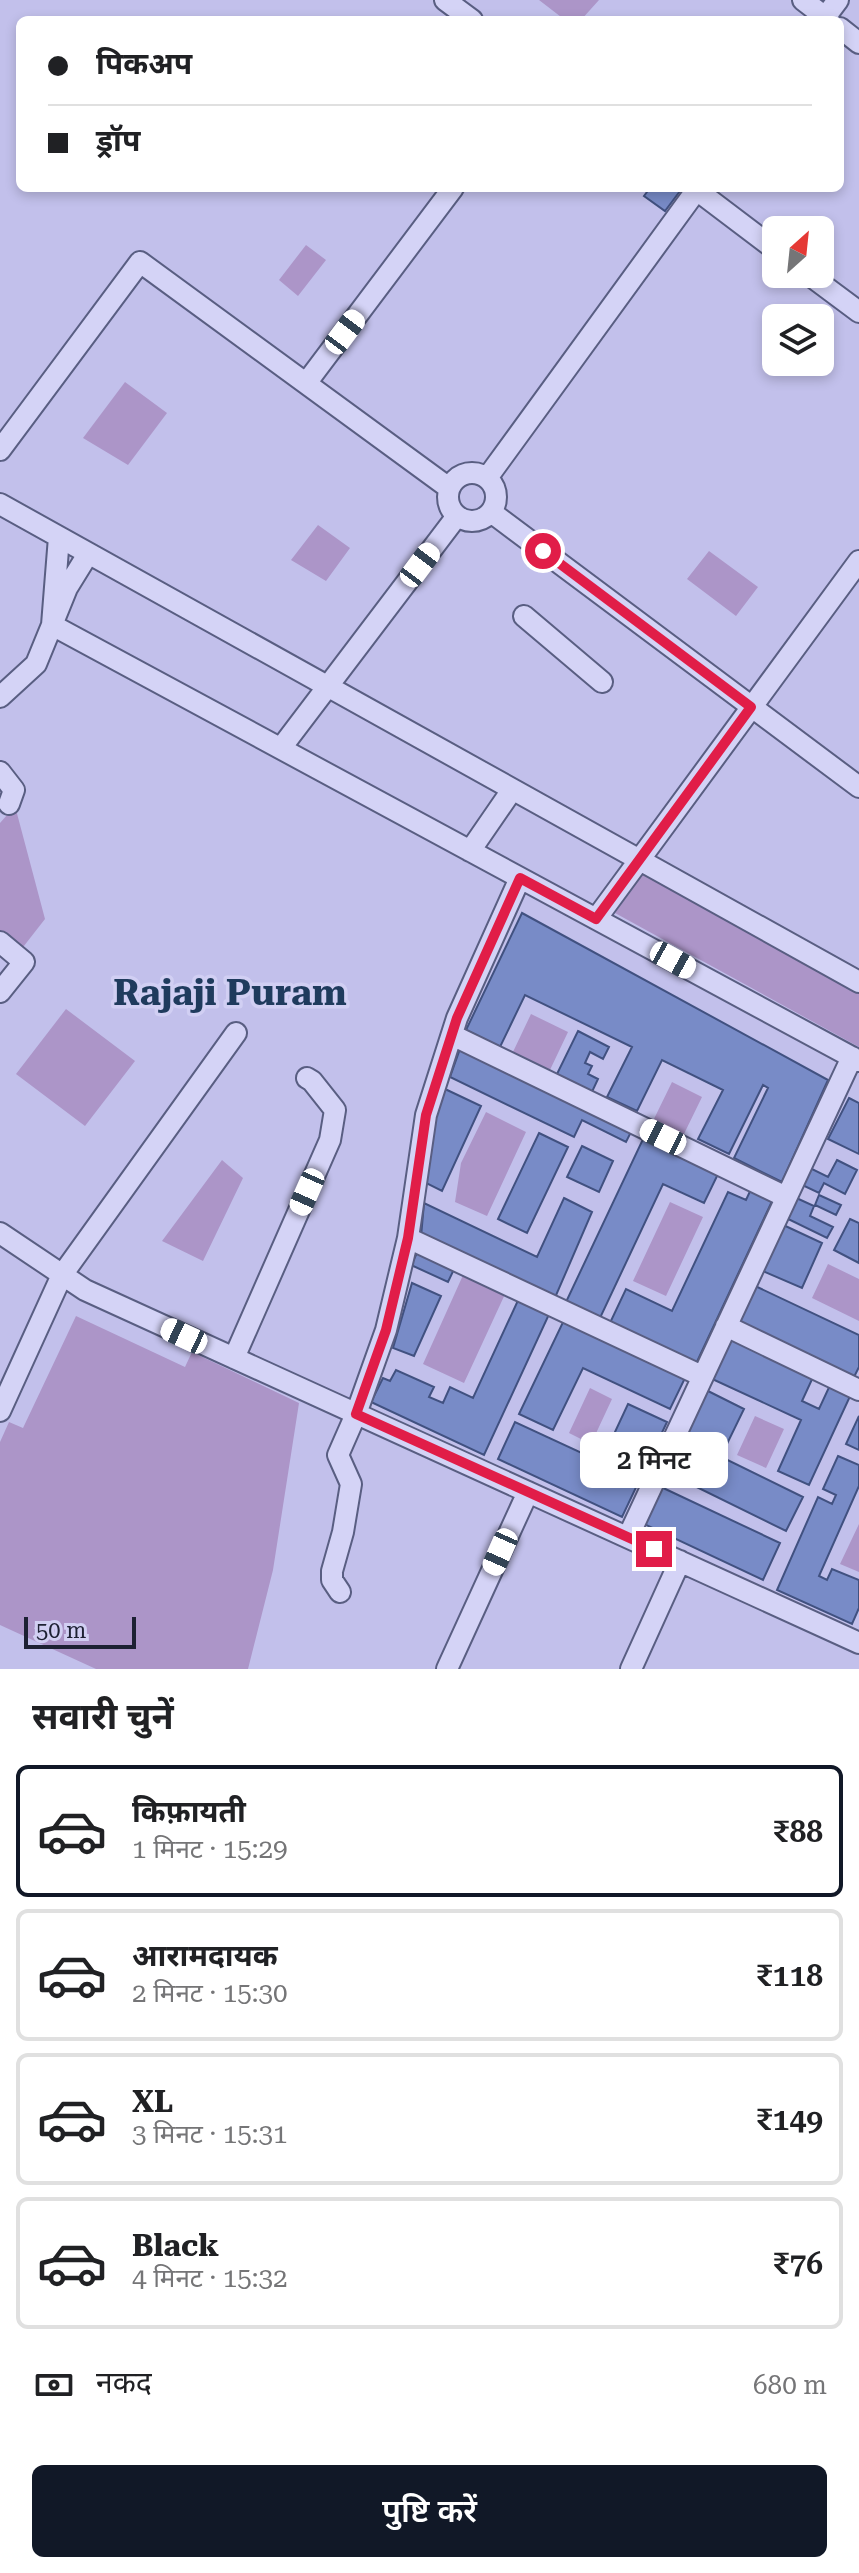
<!DOCTYPE html>
<html lang="hi">
<meta charset="utf-8">
<style>
:root{--surface:#fff;--page:#f2f2f2;--text:#202124;--muted:#757577;--line:#e0e0e0;--accent:#111827}
body{margin:0;font-family:"Roboto Serif","Noto Sans Devanagari",serif;background:var(--page);color:var(--text);height:100vh;display:flex;flex-direction:column;font-size:30px;white-space:nowrap}
*{box-sizing:border-box;margin:0}
p{font-size:26px;color:var(--muted)}
.icon{flex:none;width:44px;height:44px;fill:none;stroke:currentColor;stroke-width:2;stroke-linecap:round;stroke-linejoin:round}
.map{position:relative;height:1669px;overflow:hidden}
.details{display:flex;flex-direction:column;background:var(--surface);flex:1}
.details>*{flex:none}
.hud{position:absolute;left:16px;top:16px;width:828px;height:176px;border-radius:12px;box-shadow:0 4px 12px #0003;display:grid;align-content:center;height:176px;padding:0 32px;background:var(--surface)}
.needle{width:52px;rotate:27deg}
.tools{position:absolute;left:762px;top:216px;display:grid;gap:16px}
.tools a{display:grid;place-items:center;width:72px;height:72px;border-radius:12px;background:var(--surface);box-shadow:0 4px 12px #0003;font-size:40px}
.scale{position:absolute;left:24px;bottom:20px;width:112px;box-sizing:border-box;padding-left:8px;border:4px solid #1d2133;border-top:0;font-size:22px;line-height:28px;white-space:nowrap;color:#1d2133;-webkit-text-stroke:6px #d1cff3;paint-order:stroke}
.end{position:absolute;width:36px;height:36px;margin:-18px;border:10px solid #e11d48;background:#fff;box-shadow:0 0 0 4px #fff}
.from{border-radius:50%}
.bubble{position:absolute;height:56px;border-radius:12px;background:var(--surface);box-shadow:0 4px 12px #0003;font-size:26px;font-weight:600;line-height:56px;text-align:center}
.car{position:absolute;width:24px;height:48px;margin:-24px -12px;border-radius:10px;box-shadow:0 0 6px 2px #0007;background:linear-gradient(#fff 24%,#345 0 40%,#fff 0 76%,#345 0 86%,#fff 0)}
.hud b{display:flex;align-items:center;gap:28px;height:76px;font-size:30px}
.hud b+b{border-top:2px solid var(--line)}
.hud i{width:20px;height:20px;background:var(--text)}
ul{padding:0;list-style:none}
li{display:flex;align-items:center;gap:24px;height:132px;margin:0 16px 12px;padding:0 16px;border:4px solid var(--line);border-radius:12px}
li div{flex:1}
li b{display:block;font-size:30px}
li em{font-style:normal;font-weight:600}
li.active{border-color:var(--accent)}
li>.icon{width:72px;height:72px;stroke-width:1.5}
h2{padding:0 32px;font-size:36px;line-height:96px}
.pay{display:flex;align-items:center;gap:20px;height:88px;padding:0 32px;font-size:30px}
.pay p{margin-inline-start:auto}
.cta{display:flex;gap:16px;margin-top:auto;padding:16px 32px}
.cta a{flex:1;height:92px;border-radius:12px;background:var(--accent);color:#fff;font-size:32px;font-weight:600;line-height:92px;text-align:center}
.map>svg:first-child{display:block}
.green{fill:#ac95c8}
.building{fill:#788bc7;stroke:#415180;stroke-width:2}
.lines{fill:none;stroke-linecap:round;stroke-linejoin:round}
.minor-casing{stroke:#595e82;stroke-width:24}
.minor{stroke:#d4d3f6;stroke-width:20}
.route{stroke:#e11d48;stroke-width:10}
.labels{text-anchor:middle;stroke-width:7;stroke-linejoin:round;paint-order:stroke}
.district-label{font-size:36px;font-weight:bold;fill:#1f3b5d;stroke:#d1cff3}
</style>
<div class="map">
<svg width="859" height="1669" viewBox="0 0 859 1669">
<rect width="100%" height="100%" fill="#c2c0eb"/>
<path class="green" d="M 539,0 L 599,0 L 581,20 L 565,20 Z
M 306,245 L 326,260 L 298,296 L 279,280 Z
M 125,382 L 167,413 L 128,465 L 83,438 Z
M 318,525 L 350,548 L 326,581 L 291,560 Z
M 709,551 L 758,587 L 736,616 L 687,579 Z
M 15,806 L 45,919 L 20,951 L 0,934 L 0,823 Z
M 643,874 L 859,993 L 859,1047 L 615,913 Z
M 66,1009 L 135,1061 L 85,1126 L 16,1074 Z
M 531,1014 L 568,1032 L 549,1072 L 512,1054 Z
M 672,1082 L 702,1097 L 682,1138 L 652,1123 Z
M 486,1112 L 526,1132 L 487,1216 L 455,1202 L 461,1163 Z
M 222,1160 L 243,1178 L 203,1261 L 162,1241 Z
M 670,1202 L 703,1217 L 666,1296 L 633,1281 Z
M 828,1264 L 859,1279 L 859,1321 L 812,1298 Z
M 464,1273 L 506,1292 L 464,1383 L 423,1364 Z
M 76,1316 L 185,1367 L 192,1352 L 299,1403 L 273,1570 L 248,1669 L 96,1669 L 0,1625 L 0,1442 L 9,1422 L 23,1428 Z
M 590,1388 L 612,1399 L 591,1444 L 569,1433 Z
M 755,1416 L 784,1429 L 766,1468 L 737,1455 Z
M 859,1524 L 859,1572 L 840,1564 Z"/>
<path class="building" d="M 650,188 L 676,188 L 680,191 L 665,211 L 644,196 Z
M 522,913 L 828,1080 L 782,1182 L 734,1158 L 768,1088 L 763,1085 L 729,1154 L 698,1139 L 723,1090 L 662,1060 L 637,1111 L 607,1097 L 632,1047 L 525,995 L 500,1047 L 466,1030 Z
M 578,1031 L 609,1047 L 603,1059 L 590,1052 L 585,1063 L 592,1066 L 588,1074 L 598,1079 L 591,1094 L 556,1076 Z
M 461,1046 L 634,1126 L 626,1142 L 582,1120 L 574,1137 L 450,1077 Z
M 445,1089 L 481,1106 L 442,1191 L 426,1183 L 435,1119 Z
M 849,1098 L 859,1103 L 859,1154 L 828,1139 Z
M 539,1133 L 568,1147 L 527,1233 L 498,1219 Z
M 644,1137 L 719,1172 L 704,1203 L 663,1184 L 600,1318 L 566,1302 Z
M 582,1146 L 613,1161 L 599,1192 L 567,1177 Z
M 837,1160 L 857,1170 L 845,1194 L 824,1183 L 819,1193 L 798,1183 L 806,1166 L 828,1177 Z
M 752,1187 L 774,1197 L 695,1366 L 609,1325 L 626,1289 L 672,1311 L 728,1192 L 746,1200 Z
M 819,1195 L 841,1205 L 836,1215 L 815,1205 Z
M 792,1196 L 814,1206 L 810,1216 L 833,1227 L 827,1238 L 782,1216 Z
M 564,1198 L 592,1212 L 554,1300 L 421,1237 L 424,1203 L 537,1257 Z
M 850,1219 L 859,1223 L 859,1263 L 834,1250 Z
M 779,1223 L 822,1243 L 802,1288 L 758,1269 Z
M 419,1249 L 456,1265 L 448,1282 L 411,1265 Z
M 412,1283 L 441,1296 L 414,1356 L 393,1348 Z
M 753,1285 L 859,1335 L 859,1367 L 852,1381 L 734,1325 Z
M 520,1296 L 551,1310 L 484,1455 L 371,1402 L 383,1378 L 390,1381 L 396,1370 L 434,1387 L 429,1397 L 443,1403 L 450,1387 L 473,1398 Z
M 565,1318 L 686,1376 L 670,1409 L 583,1368 L 553,1430 L 519,1414 Z
M 729,1336 L 814,1375 L 802,1401 L 819,1409 L 831,1383 L 852,1392 L 809,1485 L 778,1471 L 801,1420 L 710,1378 Z
M 704,1389 L 744,1409 L 726,1446 L 708,1437 L 703,1448 L 803,1497 L 786,1531 L 664,1471 L 674,1451 L 694,1461 L 699,1451 L 678,1441 Z
M 628,1404 L 667,1422 L 622,1517 L 498,1459 L 515,1422 L 601,1462 Z
M 859,1416 L 859,1450 L 846,1444 Z
M 838,1456 L 859,1465 L 859,1486 L 819,1576 L 827,1580 L 832,1569 L 859,1580 L 859,1608 L 852,1624 L 777,1590 L 818,1497 L 832,1504 L 836,1495 L 823,1489 Z
M 659,1486 L 780,1543 L 763,1580 L 642,1523 Z"/>
<g class="lines">
<defs>
<path id="minor" d="M 445,0 L 472,20
M 803,0 L 829,20
M 823,20 L 838,0
M 840,28 L 859,43
M 694,188 L 776,250
M 808,274 L 859,312
M 307,382 L 453,188
M 0,450 L 140,262 L 449,488
M448 497a24 24 0 1 1 48 0a24 24 0 1 1-48 0Z
M 487,478 L 698,188
M 0,504 L 859,982
M 491,512 L 859,787
M 88,554 L 67,588 L 52,625 L 859,1061
M 524,616 L 602,682
M 0,697 L 36,664 L 52,625 L 59,537
M 281,748 L 457,516
M 0,772 L 14,790 L 9,804
M 470,851 L 512,790
M 596,919 L 859,561
M 0,942 L 24,962 L 0,992
M 452,1035 L 786,1197
M 0,1233 L 85,1290 L 859,1643
M 408,1238 L 702,1376
M 726,1326 L 859,1390
M 234,1358 L 330,1140 L 335,1110 L 312,1081 L 307,1078
M 0,1411 L 62,1275 L 236,1033
M 628,1537 L 852,1057
M 340,1592 L 332,1580 L 332,1571 L 343,1532 L 351,1484 L 338,1455 L 356,1414 L 386,1330 L 408,1238 L 426,1115 L 457,1018 L 520,878
M 447,1669 L 528,1492
M 631,1669 L 680,1561"/>
</defs>
<use href="#minor" class="minor-casing"/>
<use href="#minor" class="minor"/>
</g>
<g class="lines">
<path class="route" d="M 543,551 L 751,707 L 596,919 L 520,878 L 457,1018 L 426,1115 L 408,1238 L 386,1330 L 356,1414 L 654,1549"/>
</g>
<g class="labels">
<g class="district-label">
<text x="230" y="1005">Rajaji Puram</text>
</g>
</g>
</svg>
<div class="tools">
<a><svg class="needle" viewBox="-14 -14 28 28"><path d="M0-13l5 13h-10z" fill="#e53935"/><path d="M0 13l5-13h-10z" fill="#757577"/></svg></a>
<a><svg class="icon" aria-label="layers" viewBox="0 0 24 24"><path d="M12 4l9 5-9 5-9-5zM3 14l9 5 9-5"/></svg></a>
</div>
<div class="scale">50 m</div>
<i class="end from" style="left:543px;top:551px"></i>
<i class="end" style="left:654px;top:1549px"></i>
<div class="bubble" style="left:580px;top:1432px;width:148px">2 मिनट</div>
<i class="car" style="left:345px;top:332px;rotate:37deg"></i>
<i class="car" style="left:420px;top:565px;rotate:37deg"></i>
<i class="car" style="left:673px;top:960px;rotate:119deg"></i>
<i class="car" style="left:663px;top:1137px;rotate:296deg"></i>
<i class="car" style="left:307px;top:1192px;rotate:204deg"></i>
<i class="car" style="left:184px;top:1336px;rotate:295deg"></i>
<i class="car" style="left:500px;top:1552px;rotate:204deg"></i>
<div class="hud">
<b><i class="from"></i>पिकअप</b>
<b><i></i>ड्रॉप</b>
</div>
</div>
<section class="details">
<h2>सवारी चुनें</h2>
<ul>
<li class="active"><svg class="icon" aria-label="car" viewBox="0 0 24 24"><path d="M5 17H2v-5l4-1 3-4h7l3 4 3 1v5h-3M9 17h6M6 11h13"/><circle cx="7" cy="17" r="2"/><circle cx="17" cy="17" r="2"/></svg><div><b>किफ़ायती</b><p>1 मिनट · 15:29</p></div><em>₹88</em></li>
<li><svg class="icon" aria-label="car" viewBox="0 0 24 24"><path d="M5 17H2v-5l4-1 3-4h7l3 4 3 1v5h-3M9 17h6M6 11h13"/><circle cx="7" cy="17" r="2"/><circle cx="17" cy="17" r="2"/></svg><div><b>आरामदायक</b><p>2 मिनट · 15:30</p></div><em>₹118</em></li>
<li><svg class="icon" aria-label="car" viewBox="0 0 24 24"><path d="M5 17H2v-5l4-1 3-4h7l3 4 3 1v5h-3M9 17h6M6 11h13"/><circle cx="7" cy="17" r="2"/><circle cx="17" cy="17" r="2"/></svg><div><b>XL</b><p>3 मिनट · 15:31</p></div><em>₹149</em></li>
<li><svg class="icon" aria-label="car" viewBox="0 0 24 24"><path d="M5 17H2v-5l4-1 3-4h7l3 4 3 1v5h-3M9 17h6M6 11h13"/><circle cx="7" cy="17" r="2"/><circle cx="17" cy="17" r="2"/></svg><div><b>Black</b><p>4 मिनट · 15:32</p></div><em>₹76</em></li>
</ul>
<div class="pay"><svg class="icon" aria-label="cash" viewBox="0 0 24 24"><path d="M3 7h18v10H3z"/><circle cx="12" cy="12" r="2"/></svg>नकद<p>680 m</p></div>
<div class="cta"><a>पुष्टि करें</a></div>
</section>
